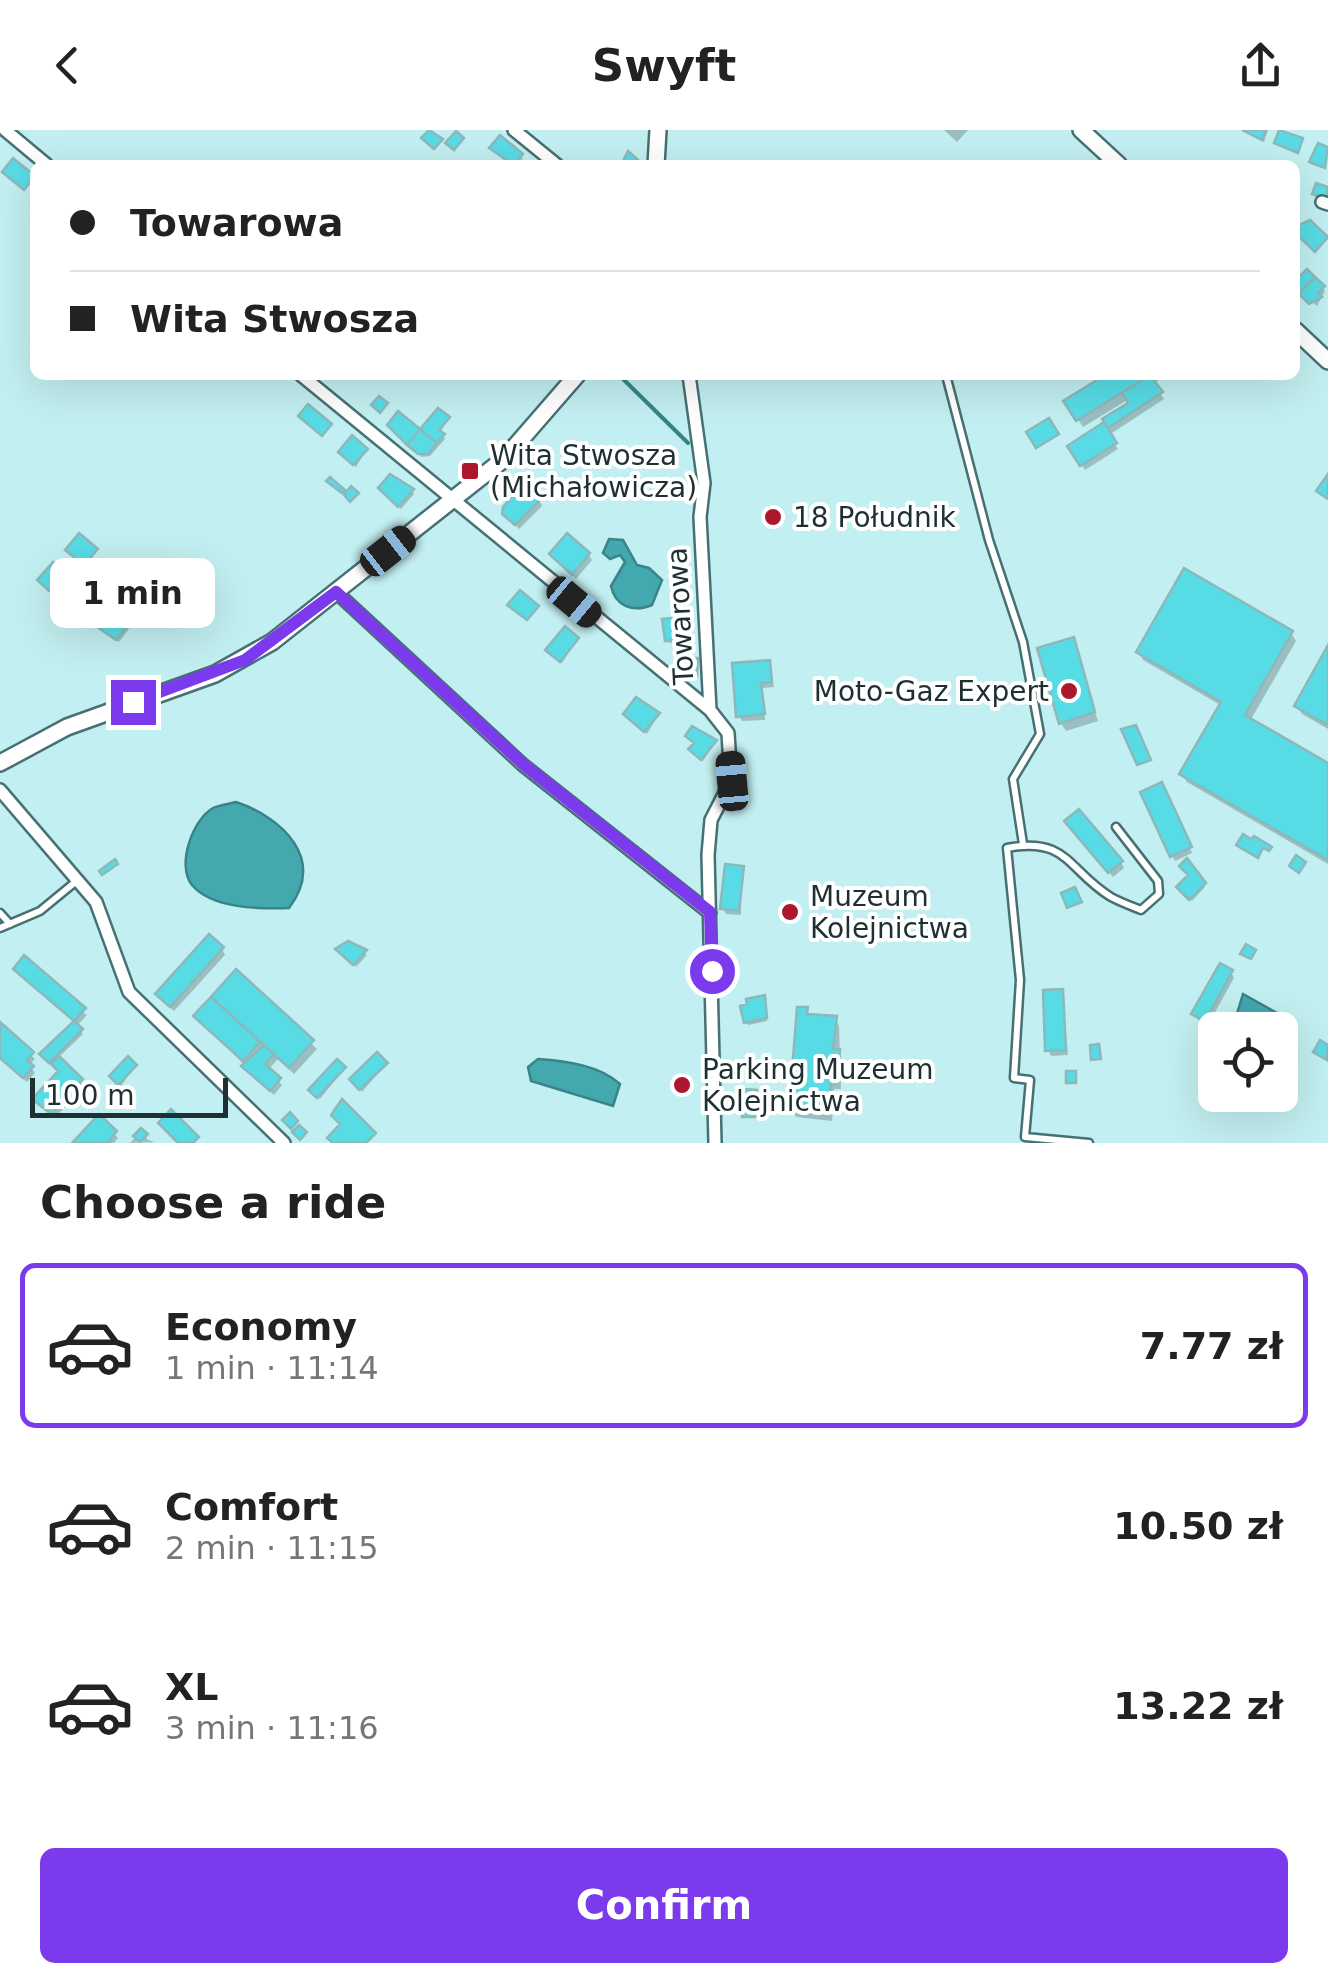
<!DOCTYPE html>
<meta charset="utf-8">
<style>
:root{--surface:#fff;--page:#f6f6f6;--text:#222;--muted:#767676;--line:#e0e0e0;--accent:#7c3aed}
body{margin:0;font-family:"DejaVu Sans",sans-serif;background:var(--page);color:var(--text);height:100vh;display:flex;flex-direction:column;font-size:38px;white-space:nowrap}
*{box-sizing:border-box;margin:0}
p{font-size:32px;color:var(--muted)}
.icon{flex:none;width:55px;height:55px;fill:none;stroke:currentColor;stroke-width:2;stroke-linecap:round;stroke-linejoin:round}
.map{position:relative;height:1013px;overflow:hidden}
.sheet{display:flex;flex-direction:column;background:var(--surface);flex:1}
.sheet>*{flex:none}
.guide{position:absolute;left:30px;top:30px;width:1270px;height:220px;border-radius:15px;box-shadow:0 10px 40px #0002;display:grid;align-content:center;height:220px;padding:0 40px;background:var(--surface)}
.buttons{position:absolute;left:1198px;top:882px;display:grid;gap:20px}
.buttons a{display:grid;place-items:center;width:100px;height:100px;border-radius:15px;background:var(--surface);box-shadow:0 10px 40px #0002;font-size:50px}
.scale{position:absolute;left:30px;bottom:25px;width:198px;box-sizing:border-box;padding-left:10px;border:5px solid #1e3031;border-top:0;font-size:28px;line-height:35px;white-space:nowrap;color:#1e3031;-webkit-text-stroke:8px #fff;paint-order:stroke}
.end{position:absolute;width:45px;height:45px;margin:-22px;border:12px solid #7c3aed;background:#fff;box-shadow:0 0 0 5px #fff}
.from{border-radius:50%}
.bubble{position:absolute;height:70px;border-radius:15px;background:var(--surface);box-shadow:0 10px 40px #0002;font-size:32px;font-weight:700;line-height:70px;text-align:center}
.car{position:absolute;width:30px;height:60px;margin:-30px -15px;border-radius:12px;box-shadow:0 0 8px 2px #0007;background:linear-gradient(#222 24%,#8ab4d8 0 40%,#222 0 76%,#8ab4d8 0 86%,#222 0)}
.guide b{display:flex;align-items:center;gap:35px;height:95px;font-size:38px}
.guide b+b{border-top:2px solid var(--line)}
.guide i{width:25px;height:25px;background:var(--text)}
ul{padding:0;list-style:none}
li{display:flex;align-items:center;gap:30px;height:165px;margin:0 20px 15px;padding:0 20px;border:5px solid transparent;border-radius:15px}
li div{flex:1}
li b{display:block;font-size:38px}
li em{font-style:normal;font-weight:700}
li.current{border-color:var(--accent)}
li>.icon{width:90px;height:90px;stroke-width:1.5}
h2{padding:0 40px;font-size:45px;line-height:120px}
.button{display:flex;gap:20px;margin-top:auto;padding:20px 40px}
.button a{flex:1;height:115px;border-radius:15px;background:var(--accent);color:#fff;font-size:40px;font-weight:700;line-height:115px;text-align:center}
header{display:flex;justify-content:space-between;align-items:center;height:130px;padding:0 40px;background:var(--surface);font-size:45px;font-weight:700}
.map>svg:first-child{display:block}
.water{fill:#44a8af;stroke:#398489;stroke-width:2.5}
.shadow{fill:#0003}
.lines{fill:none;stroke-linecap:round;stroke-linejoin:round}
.stream{stroke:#398489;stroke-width:4}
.building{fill:#57dce5;stroke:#8db8bb;stroke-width:2.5}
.service-casing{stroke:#477072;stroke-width:11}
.minor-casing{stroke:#477072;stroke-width:16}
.tertiary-casing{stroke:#477072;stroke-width:20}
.service{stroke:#fff;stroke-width:6}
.minor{stroke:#fff;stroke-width:11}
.tertiary{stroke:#fff;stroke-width:15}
.route{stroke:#7c3aed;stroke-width:12}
.poi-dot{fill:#ac172d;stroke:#fff;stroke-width:4}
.labels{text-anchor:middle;stroke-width:8;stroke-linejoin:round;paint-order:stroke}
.poi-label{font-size:28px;fill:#1e3031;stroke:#fff;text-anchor:start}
.street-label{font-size:28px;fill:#1e3031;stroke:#fff}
</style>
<header><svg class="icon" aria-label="back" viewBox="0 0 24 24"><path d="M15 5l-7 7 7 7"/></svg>Swyft<svg class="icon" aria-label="share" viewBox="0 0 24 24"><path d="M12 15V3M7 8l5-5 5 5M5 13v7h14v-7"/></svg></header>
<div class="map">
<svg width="1328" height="1013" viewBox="0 0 1328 1013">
<rect width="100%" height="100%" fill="#c2eff1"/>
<path class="water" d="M 609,409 L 623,410 L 637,435 L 649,438 L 662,450 L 652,475 C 633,483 615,476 611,456 L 625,432 L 620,425 L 610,429 L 603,423 Z
M 236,672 C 283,688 326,729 289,778 C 260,779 212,779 192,755 C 176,735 193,689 213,678 C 219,675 229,674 236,672 Z
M 1243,864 L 1277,883 L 1280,887 L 1274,900 L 1247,900 L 1235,890 Z
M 538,929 C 566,931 599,935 620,954 L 613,976 L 531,951 L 528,937 Z"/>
<path class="shadow" d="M 944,0 L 968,0 L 957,12 Z
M 1244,0 L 1268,0 L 1264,12 Z
M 494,21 L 521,26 L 523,29 L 509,35 Z
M 1307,142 L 1325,161 L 1317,176 L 1295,157 L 1295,147 L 1301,149 Z
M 1110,245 L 1167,245 L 1154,253 L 1164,269 L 1109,305 L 1118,319 L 1085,340 L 1070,317 L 1132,274 L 1129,269 L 1083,297 L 1067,272 Z
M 448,289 L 440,303 L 445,309 L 430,326 L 422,327 L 392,298 L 421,303 Z
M 366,321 L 356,337 L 342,325 Z
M 383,361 L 412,361 L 414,364 L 401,379 Z
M 539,370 L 542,376 L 519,399 L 505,384 Z
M 96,421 L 87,437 L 70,423 Z
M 552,424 L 588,424 L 592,430 L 576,449 Z
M 62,445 L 51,462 L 42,454 Z
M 129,472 L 119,489 L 129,499 L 119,512 L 90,490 Z
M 686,493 L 687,511 L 669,513 L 667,510 Z
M 1291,503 L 1296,511 L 1250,591 L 1328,636 L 1328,734 L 1187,652 L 1182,644 L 1222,576 L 1143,530 L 1139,522 Z
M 577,509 L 562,533 L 550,523 Z
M 1072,510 L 1098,591 L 1066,601 L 1061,593 Z
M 1328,521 L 1328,599 L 1302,584 L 1297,576 Z
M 769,532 L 774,557 L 762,558 L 765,590 L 742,591 L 739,586 Z
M 658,585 L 647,604 L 627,587 Z
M 715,612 L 703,631 L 693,623 L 696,614 Z
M 1164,660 L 1192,723 L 1175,731 L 1172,725 Z
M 1071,697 L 1121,732 L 1124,738 L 1113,747 Z
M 1187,732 L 1205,757 L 1192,771 L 1180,760 L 1190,746 Z
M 742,738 L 741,785 L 726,784 L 723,778 Z
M 349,814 L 367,825 L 356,837 L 338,819 Z
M 222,819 L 225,825 L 174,881 L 161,869 L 158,864 Z
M 236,842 L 317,919 L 294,944 L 278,929 L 268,940 L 282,955 L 274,965 L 196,886 Z
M 1231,842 L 1234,848 L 1208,895 L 1197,889 L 1194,884 Z
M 20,844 L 87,885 L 76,897 L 83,904 L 58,928 L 84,956 L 55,988 L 35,969 L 60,942 L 44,927 L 76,893 Z
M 1062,862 L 1068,925 L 1051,926 L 1048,920 Z
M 765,870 L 767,891 L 748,895 L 746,892 Z
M 806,880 L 810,886 L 835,888 L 839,896 L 841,959 L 834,959 L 832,991 L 796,987 L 792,979 Z
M 0,895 L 35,929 L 29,935 L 35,943 L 27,952 L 0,928 Z
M 1215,924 L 1215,941 L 1209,934 Z
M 386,934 L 362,962 L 354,953 Z
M 135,936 L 121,956 L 114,949 Z
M 344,939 L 320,969 L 313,963 Z
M 99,988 L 118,1008 L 114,1013 L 76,1013 Z
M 141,1001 L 148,1010 L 155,1012 L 130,1013 Z"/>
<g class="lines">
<path class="stream" d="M 619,245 L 688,313"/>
</g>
<path class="building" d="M 429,0 L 443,9 L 434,19 L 421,8 Z
M 1242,0 L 1266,0 L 1262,10 Z
M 1279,0 L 1303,8 L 1298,23 L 1274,13 Z
M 456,1 L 464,8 L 454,20 L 445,13 Z
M 500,5 L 523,24 L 514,35 L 489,18 Z
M 1318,13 L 1328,17 L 1325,38 L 1309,32 Z
M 628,21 L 638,30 L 634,35 L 621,35 Z
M 13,28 L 35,46 L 24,60 L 2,42 Z
M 1316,53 L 1328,57 L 1326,69 L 1312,64 Z
M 1310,90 L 1328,107 L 1315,122 L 1296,104 L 1300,99 L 1297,96 Z
M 1307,139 L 1315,147 L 1299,164 L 1295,144 L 1300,146 Z
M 1315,147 L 1325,156 L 1318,163 L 1322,167 L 1309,174 L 1299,164 Z
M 1105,245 L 1150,245 L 1076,291 L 1063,271 Z
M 1150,245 L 1163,262 L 1108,298 L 1102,289 L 1128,273 L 1122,263 Z
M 379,266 L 388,273 L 380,283 L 371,275 Z
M 308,274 L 332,294 L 322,306 L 298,286 Z
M 438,278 L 450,287 L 439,300 L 445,304 L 437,313 L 420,299 Z
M 398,281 L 420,299 L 407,315 L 387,295 Z
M 1049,288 L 1059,304 L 1036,318 L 1026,302 Z
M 1104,292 L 1117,313 L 1080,336 L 1067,316 Z
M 420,299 L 437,313 L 428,324 L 418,324 L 407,315 Z
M 352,305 L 368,319 L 353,335 L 338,322 Z
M 390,344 L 414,359 L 398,377 L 378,358 Z
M 1328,344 L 1328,369 L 1316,361 Z
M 330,347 L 345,360 L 342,363 L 326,351 Z
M 523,353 L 541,369 L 515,395 L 502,384 L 503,377 Z
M 351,356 L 359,363 L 350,372 L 344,365 Z
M 79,403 L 98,419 L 84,435 L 65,420 Z
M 567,403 L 590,423 L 572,445 L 549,424 Z
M 53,432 L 64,443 L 49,461 L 37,450 Z
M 1184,438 L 1293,501 L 1245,585 L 1328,633 L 1328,730 L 1179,644 L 1221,572 L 1136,522 Z
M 95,454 L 104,461 L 82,486 L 74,479 Z
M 114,456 L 131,470 L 118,485 L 129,494 L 116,510 L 87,490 Z
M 520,460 L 539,476 L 527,490 L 507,475 Z
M 685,487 L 687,508 L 665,511 L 662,489 Z
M 565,496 L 579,508 L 560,532 L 545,520 Z
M 1074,507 L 1095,582 L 1059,594 L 1037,518 Z
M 1328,515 L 1328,595 L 1294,576 Z
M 689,527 L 698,528 L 697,546 L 688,545 Z
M 770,530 L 772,552 L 761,553 L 765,584 L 736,587 L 732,533 Z
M 636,567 L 660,583 L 644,602 L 623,584 Z
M 1136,595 L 1151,630 L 1137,635 L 1121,599 Z
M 692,596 L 717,610 L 701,630 L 688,619 L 694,613 L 685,606 Z
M 1162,652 L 1192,717 L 1170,727 L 1140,662 Z
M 1079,679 L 1123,731 L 1108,743 L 1064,691 Z
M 1243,704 L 1251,709 L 1254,706 L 1272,717 L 1269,721 L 1263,718 L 1258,728 L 1236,715 Z
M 1296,725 L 1306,732 L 1299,743 L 1289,736 Z
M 1187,728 L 1206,753 L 1189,770 L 1176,757 L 1188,745 L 1179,736 Z
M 115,729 L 118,734 L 102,745 L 99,741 Z
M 725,734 L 744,736 L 739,781 L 720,779 Z
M 1075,757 L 1082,772 L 1067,778 L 1061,763 Z
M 209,804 L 224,817 L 170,877 L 155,864 Z
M 348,811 L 367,820 L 353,835 L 335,819 Z
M 1246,814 L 1256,820 L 1251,829 L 1240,824 Z
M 24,825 L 86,878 L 74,891 L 13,839 Z
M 1220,833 L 1233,840 L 1205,891 L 1191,884 Z
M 236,839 L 314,910 L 289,938 L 211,867 Z
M 1063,859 L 1066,920 L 1045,921 L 1043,860 Z
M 765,865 L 767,888 L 744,893 L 740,876 L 747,874 L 746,869 Z
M 211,867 L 260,912 L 243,931 L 193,886 Z
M 797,877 L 808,877 L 807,884 L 837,886 L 833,919 L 840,919 L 838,952 L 831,952 L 830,984 L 789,980 Z
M 74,891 L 83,899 L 49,933 L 39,924 Z
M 0,892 L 34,922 L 27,930 L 34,936 L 23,948 L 0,928 Z
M 1320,910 L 1328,915 L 1327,930 L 1313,922 Z
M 1099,914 L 1101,929 L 1091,930 L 1090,915 Z
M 264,915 L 274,924 L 265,934 L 281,948 L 270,961 L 241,936 Z
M 377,922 L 388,933 L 359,960 L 349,949 Z
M 59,926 L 83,949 L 51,984 L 32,969 L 58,941 L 51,934 Z
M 128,926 L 137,935 L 118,955 L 109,946 Z
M 337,929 L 346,937 L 317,968 L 308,960 Z
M 1066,941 L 1076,941 L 1076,953 L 1066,953 Z
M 742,959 L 757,960 L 757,987 L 742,987 Z
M 342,969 L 376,1003 L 366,1013 L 333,1013 L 327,1008 L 340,994 L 331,985 Z
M 171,979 L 199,1007 L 193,1013 L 178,1013 L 158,993 Z
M 290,982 L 298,991 L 291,999 L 282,990 Z
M 99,984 L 117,1001 L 107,1013 L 72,1013 Z
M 299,995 L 307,1002 L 300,1010 L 292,1002 Z
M 141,998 L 148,1004 L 140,1012 L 133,1006 Z"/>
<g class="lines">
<defs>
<path id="service" d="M 946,245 L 989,410 L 1023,512 L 1040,604 L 1013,649 L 1023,714
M 0,783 L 10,794
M 0,798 L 40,781 L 79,749
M 1089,1013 L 1025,1007 L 1030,950 L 1014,948 L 1020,850 L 1007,718 C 1068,706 1068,741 1111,767 C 1120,772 1131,776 1141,780 L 1159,764 L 1158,751 L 1116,697"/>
<path id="minor" d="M 5,0 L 47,35
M 514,0 L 557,35
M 1322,72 L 1328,74
M 301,245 L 710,580
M 689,245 L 704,353 L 700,387 L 710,580 L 728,603 L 731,651 L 711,690 L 708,725 L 715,1013
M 336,462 L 523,635 L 710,783
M 0,660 L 96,772 L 129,862 L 284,1013"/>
<path id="tertiary" d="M 1081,0 L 1119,35
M 656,35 L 658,0
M 1295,200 L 1328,231
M 0,633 L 67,597 L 215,544 L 272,512 L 504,329 L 577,245"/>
</defs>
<use href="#service" class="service-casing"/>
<use href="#minor" class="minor-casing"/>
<use href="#tertiary" class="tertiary-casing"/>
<use href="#service" class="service"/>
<use href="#minor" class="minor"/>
<use href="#tertiary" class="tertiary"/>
</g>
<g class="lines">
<path class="route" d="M 133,572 L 245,530 L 336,462 L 524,635 L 710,782 L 712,841"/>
</g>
<g class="poi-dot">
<rect x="460" y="331" width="20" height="20" rx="5"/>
<circle cx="773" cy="387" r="10"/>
<circle cx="1069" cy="561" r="10"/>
<circle cx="790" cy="782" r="10"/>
<circle cx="682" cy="955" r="10"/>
</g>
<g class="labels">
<g class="poi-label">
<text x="490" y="335">Wita Stwosza<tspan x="490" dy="32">(Michałowicza)</tspan></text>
<text x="793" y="397">18 Południk</text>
<text x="1049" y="571" text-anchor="end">Moto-Gaz Expert</text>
<text x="810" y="776">Muzeum<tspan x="810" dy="32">Kolejnictwa</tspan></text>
<text x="702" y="949">Parking Muzeum<tspan x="702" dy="32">Kolejnictwa</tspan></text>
</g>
<g class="street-label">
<text transform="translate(680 486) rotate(-93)" y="10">Towarowa</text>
</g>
</g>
</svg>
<div class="buttons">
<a><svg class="icon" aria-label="locate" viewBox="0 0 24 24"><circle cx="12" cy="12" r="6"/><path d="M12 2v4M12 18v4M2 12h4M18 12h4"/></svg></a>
</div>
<div class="scale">100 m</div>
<i class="end from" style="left:712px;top:841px"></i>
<i class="end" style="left:133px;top:572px"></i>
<div class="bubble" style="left:50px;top:428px;width:165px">1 min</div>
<i class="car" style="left:388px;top:421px;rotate:52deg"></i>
<i class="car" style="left:574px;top:472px;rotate:130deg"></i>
<i class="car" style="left:732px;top:651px;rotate:355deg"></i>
<div class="guide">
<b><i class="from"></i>Towarowa</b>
<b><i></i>Wita Stwosza</b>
</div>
</div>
<section class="sheet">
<h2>Choose a ride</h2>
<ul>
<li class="current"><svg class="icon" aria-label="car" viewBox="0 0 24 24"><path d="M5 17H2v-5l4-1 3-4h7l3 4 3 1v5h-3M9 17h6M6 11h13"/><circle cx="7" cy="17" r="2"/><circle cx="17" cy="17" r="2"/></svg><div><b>Economy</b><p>1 min · 11:14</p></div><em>7.77 zł</em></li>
<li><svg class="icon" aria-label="car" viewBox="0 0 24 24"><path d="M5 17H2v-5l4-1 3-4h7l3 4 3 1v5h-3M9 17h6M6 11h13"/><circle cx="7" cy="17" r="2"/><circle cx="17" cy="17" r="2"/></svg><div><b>Comfort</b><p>2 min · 11:15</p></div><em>10.50 zł</em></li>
<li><svg class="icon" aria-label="car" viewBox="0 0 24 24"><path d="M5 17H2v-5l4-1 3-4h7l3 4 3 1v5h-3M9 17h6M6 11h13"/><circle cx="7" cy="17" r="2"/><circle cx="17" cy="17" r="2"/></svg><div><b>XL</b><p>3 min · 11:16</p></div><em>13.22 zł</em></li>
</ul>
<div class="button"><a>Confirm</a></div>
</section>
